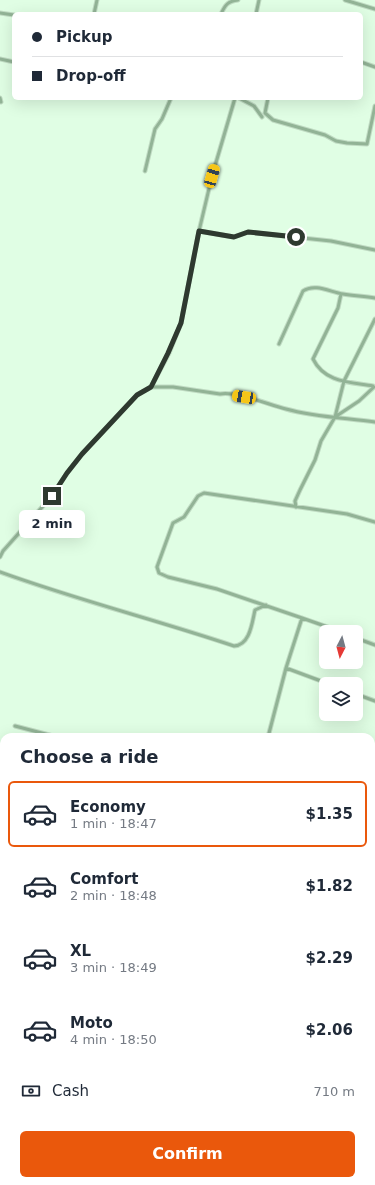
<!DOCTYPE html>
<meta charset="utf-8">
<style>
:root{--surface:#fff;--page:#f2f2f3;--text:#1f2937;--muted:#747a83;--line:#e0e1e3;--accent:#ea580c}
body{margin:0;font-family:"DejaVu Sans",sans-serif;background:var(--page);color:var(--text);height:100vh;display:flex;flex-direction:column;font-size:15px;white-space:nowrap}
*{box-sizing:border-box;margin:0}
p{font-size:13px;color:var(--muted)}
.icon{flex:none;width:22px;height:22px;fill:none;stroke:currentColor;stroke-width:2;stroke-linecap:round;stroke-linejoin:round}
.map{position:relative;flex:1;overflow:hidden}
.panel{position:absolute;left:0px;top:733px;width:375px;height:452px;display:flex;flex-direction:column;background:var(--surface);border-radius:12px 12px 0 0;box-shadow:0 4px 16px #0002}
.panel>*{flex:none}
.guide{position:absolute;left:12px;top:12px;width:351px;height:88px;border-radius:6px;box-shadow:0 4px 16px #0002;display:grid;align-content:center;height:88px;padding:0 20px;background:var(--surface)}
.needle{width:26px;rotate:186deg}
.tools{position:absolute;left:319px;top:625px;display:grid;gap:8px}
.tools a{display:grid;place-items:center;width:44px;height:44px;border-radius:6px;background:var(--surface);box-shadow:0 4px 16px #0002;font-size:20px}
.end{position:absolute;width:18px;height:18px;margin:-9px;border:5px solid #2e392f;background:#fff;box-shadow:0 0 0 2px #fff}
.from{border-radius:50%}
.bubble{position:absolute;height:28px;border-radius:6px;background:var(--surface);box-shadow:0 4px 16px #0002;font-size:13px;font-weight:600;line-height:28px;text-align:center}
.car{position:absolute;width:12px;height:24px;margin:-12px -6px;border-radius:5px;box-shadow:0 0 3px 1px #0007;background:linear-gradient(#f5c518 24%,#345 0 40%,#f5c518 0 76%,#345 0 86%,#f5c518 0)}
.guide b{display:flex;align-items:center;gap:14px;height:38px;font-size:15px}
.guide b+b{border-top:1px solid var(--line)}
.guide i{width:10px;height:10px;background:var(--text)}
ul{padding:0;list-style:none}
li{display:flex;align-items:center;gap:12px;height:66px;margin:0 8px 6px;padding:0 12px;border:2px solid transparent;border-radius:6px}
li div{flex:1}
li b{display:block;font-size:15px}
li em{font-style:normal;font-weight:600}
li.selected{border-color:var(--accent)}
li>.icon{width:36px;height:36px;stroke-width:1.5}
h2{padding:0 20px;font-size:18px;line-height:48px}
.pay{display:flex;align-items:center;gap:10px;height:44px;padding:0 20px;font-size:15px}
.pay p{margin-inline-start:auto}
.button{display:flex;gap:8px;margin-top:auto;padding:8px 20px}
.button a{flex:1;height:46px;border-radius:6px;background:var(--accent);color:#fff;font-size:16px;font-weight:600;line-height:46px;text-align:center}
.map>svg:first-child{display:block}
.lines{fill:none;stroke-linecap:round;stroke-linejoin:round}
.stream{stroke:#938fe2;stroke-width:1}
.minor-casing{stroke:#c0dbc3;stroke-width:5}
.minor{stroke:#92b396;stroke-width:3}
.route{stroke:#2e392f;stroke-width:5}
</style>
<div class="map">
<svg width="375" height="1185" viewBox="0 0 375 1185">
<rect width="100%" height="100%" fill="#e0fee4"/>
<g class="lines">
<path class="stream" d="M 371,1086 L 375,1087
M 264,1185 L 266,1181"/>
<defs>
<path id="minor" d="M 345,0 L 375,9
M 0,13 L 14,15
M 94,14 L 97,0
M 221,14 C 225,5 228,1 238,0
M 256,14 L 259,0
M 0,59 L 14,62
M 361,62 L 375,67
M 0,98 L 1,102
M 239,98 L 254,106 L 262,117
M 268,98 L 265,113 L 273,120 L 325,135 L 336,141 L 347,143 L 367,144 L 375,106
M 145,171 L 155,129 L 162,119 L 171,98
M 199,231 L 234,237 L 248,232 L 331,241 L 375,250
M 341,294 L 338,308 L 313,359 C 325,383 350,382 373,386
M 279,344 L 303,291 C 315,283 330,292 343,294 C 354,296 364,296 375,298
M 151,387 L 173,387 L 220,394 C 237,391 269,405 286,409 C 314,417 346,418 375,422
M 335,417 L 359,401 L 374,387
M 296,507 L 295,501 L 300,490 L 315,460 L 321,441 L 335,417 L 344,381 L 375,319
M 0,557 L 3,551 L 52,496 L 67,473 L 82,454 L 137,395 L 151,387 L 169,353 L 181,323 L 199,231 L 212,176 L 235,98
M 0,572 C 77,600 157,620 234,646 C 250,645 252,623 255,610 L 266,605
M 302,618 L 217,589 L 168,577 L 159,573 L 157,567 L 173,523 L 184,517 L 198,496 L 204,493 L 347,514 L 375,522
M 356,638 L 375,645
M 286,668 L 329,684
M 356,694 L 375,701
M 15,726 L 57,737
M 268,737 L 286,668 L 302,618 L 342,632
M 371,905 L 375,890
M 0,945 L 4,944
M 371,1012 L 375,1013
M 0,1162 L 4,1162
M 149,1181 L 156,1185
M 234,1185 L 235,1181"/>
</defs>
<use href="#minor" class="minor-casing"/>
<use href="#minor" class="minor"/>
</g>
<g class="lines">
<path class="route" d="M 52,496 L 67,473 L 82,454 L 137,395 L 151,387 L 168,353 L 181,323 L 199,231 L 234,237 L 248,232 L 296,237"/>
</g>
</svg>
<div class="tools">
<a><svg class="needle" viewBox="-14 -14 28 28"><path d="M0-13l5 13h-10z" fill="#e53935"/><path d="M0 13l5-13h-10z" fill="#747a83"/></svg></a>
<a><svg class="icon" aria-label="layers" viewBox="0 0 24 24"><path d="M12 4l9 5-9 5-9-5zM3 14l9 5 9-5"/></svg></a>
</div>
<i class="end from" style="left:296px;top:237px"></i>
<i class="end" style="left:52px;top:496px"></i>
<div class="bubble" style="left:19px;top:510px;width:66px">2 min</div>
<i class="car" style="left:212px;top:176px;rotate:16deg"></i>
<i class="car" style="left:244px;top:397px;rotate:280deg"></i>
<div class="guide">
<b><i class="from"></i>Pickup</b>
<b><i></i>Drop-off</b>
</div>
<section class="panel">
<h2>Choose a ride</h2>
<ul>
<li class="selected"><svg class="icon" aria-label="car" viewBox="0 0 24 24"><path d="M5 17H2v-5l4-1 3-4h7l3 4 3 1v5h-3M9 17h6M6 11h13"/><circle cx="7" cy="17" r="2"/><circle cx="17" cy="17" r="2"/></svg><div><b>Economy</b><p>1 min · 18:47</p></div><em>$1.35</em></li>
<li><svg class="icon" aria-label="car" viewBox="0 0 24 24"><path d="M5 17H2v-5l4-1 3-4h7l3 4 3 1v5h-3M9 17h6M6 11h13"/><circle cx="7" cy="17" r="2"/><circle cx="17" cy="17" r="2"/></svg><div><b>Comfort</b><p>2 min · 18:48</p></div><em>$1.82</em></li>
<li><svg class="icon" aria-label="car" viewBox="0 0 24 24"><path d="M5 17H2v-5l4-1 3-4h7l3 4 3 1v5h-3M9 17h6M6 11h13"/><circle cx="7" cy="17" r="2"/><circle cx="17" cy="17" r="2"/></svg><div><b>XL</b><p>3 min · 18:49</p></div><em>$2.29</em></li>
<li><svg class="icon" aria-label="car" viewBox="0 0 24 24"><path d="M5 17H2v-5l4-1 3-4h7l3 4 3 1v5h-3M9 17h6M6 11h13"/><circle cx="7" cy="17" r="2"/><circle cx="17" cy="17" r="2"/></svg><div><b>Moto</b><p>4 min · 18:50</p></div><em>$2.06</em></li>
</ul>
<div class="pay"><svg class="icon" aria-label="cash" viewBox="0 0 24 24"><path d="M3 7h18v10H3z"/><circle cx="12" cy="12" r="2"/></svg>Cash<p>710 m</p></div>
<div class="button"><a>Confirm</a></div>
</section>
</div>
